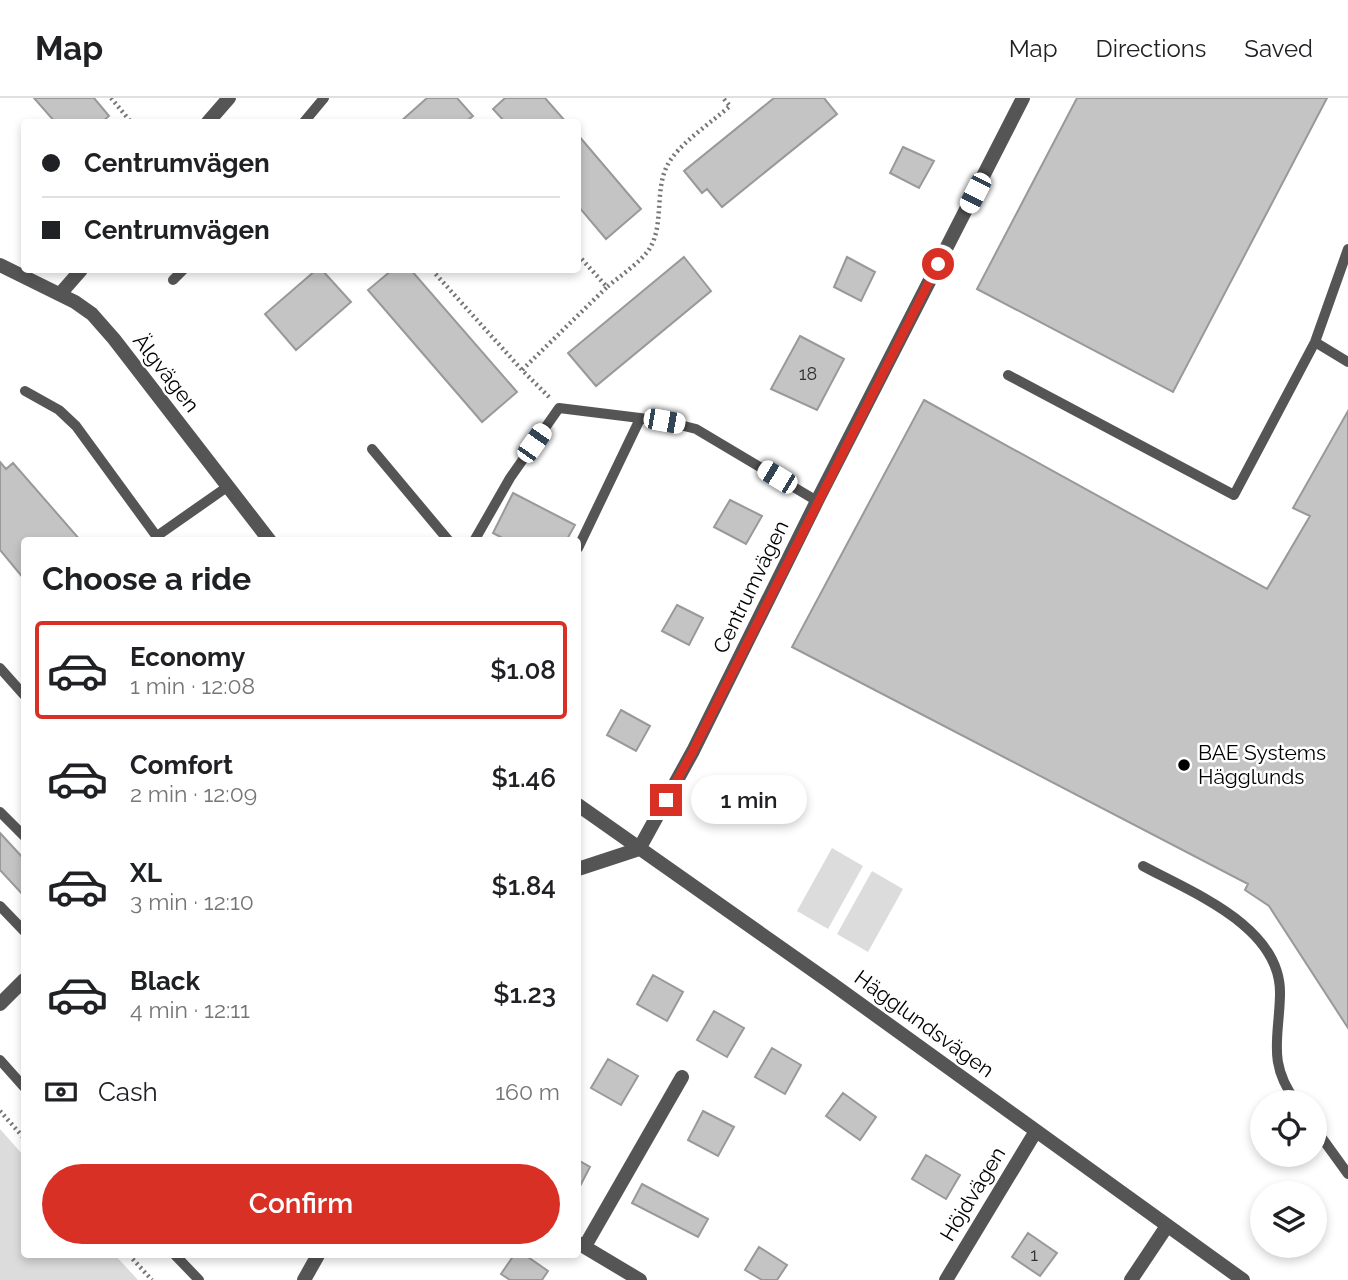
<!DOCTYPE html>
<meta charset="utf-8">
<style>
:root{--surface:#fff;--page:#f6f6f6;--text:#202124;--muted:#757577;--line:#e0e0e0;--accent:#d93025}
body{margin:0;font-family:Raleway,sans-serif;background:var(--page);color:var(--text);height:100vh;display:flex;flex-direction:column;font-size:26px;white-space:nowrap}
*{box-sizing:border-box;margin:0}
p{font-size:23px;color:var(--muted)}
.icon{flex:none;width:38px;height:38px;fill:none;stroke:currentColor;stroke-width:2;stroke-linecap:round;stroke-linejoin:round}
.map{position:relative;flex:1;overflow:hidden}
.sheet{position:absolute;left:21px;top:439px;width:560px;height:721px;display:flex;flex-direction:column;background:var(--surface);border-radius:7px;box-shadow:0 4px 10px #0003}
.sheet>*{flex:none}
.banner{position:absolute;left:21px;top:21px;width:560px;height:154px;border-radius:7px;box-shadow:0 4px 10px #0003;display:grid;align-content:center;height:154px;padding:0 21px;background:var(--surface)}
.controls{position:absolute;left:1250px;top:992px;display:grid;gap:14px}
.controls a{display:grid;place-items:center;width:77px;height:77px;border-radius:50%;background:var(--surface);box-shadow:0 4px 10px #0003;font-size:35px}
.end{position:absolute;width:32px;height:32px;margin:-16px;border:9px solid #d93025;background:#fff;box-shadow:0 0 0 4px #fff}
.from{border-radius:50%}
.bubble{position:absolute;height:49px;border-radius:24px;background:var(--surface);box-shadow:0 4px 10px #0003;font-size:23px;font-weight:600;line-height:49px;text-align:center}
.car{position:absolute;width:21px;height:42px;margin:-21px -10px;border-radius:9px;box-shadow:0 0 5px 2px #0007;background:linear-gradient(#fff 24%,#345 0 40%,#fff 0 76%,#345 0 86%,#fff 0)}
.banner b{display:flex;align-items:center;gap:24px;height:66px;font-size:26px}
.banner b+b{border-top:2px solid var(--line)}
.banner i{width:18px;height:18px;background:var(--text)}
ul{padding:0;list-style:none}
li{display:flex;align-items:center;gap:21px;height:98px;margin:0 14px 10px;padding:0 7px;border:4px solid transparent;border-radius:7px}
li div{flex:1}
li b{display:block;font-size:26px}
li em{font-style:normal;font-weight:600}
li.on{border-color:var(--accent)}
li>.icon{width:63px;height:63px;stroke-width:1.5}
h2{padding:0 21px;font-size:32px;line-height:84px}
.pay{display:flex;align-items:center;gap:18px;height:77px;padding:0 21px;font-size:26px}
.pay p{margin-inline-start:auto}
.button{display:flex;gap:14px;margin-top:auto;padding:14px 21px}
.button a{flex:1;height:80px;border-radius:42px;background:var(--accent);color:#fff;font-size:28px;font-weight:600;line-height:80px;text-align:center}
header{display:flex;align-items:center;gap:42px;box-sizing:border-box;height:98px;padding:0 35px;background:var(--surface);border-bottom:2px solid var(--line)}
header strong{font-size:33px}
nav{display:flex;gap:38px;margin-inline-start:auto;font-size:24px}
.map>svg:first-child{display:block}
.green{fill:#dcdcdc}
.building{fill:#c4c4c4;stroke:#999;stroke-width:2}
.lines{fill:none;stroke-linecap:round;stroke-linejoin:round}
.path{stroke:#777;stroke-width:4.5;stroke-dasharray:2 3.5;stroke-linecap:butt}
.lane{stroke:#555;stroke-width:10}
.street{stroke:#555;stroke-width:14}
.route{stroke:#d93025;stroke-width:9}
.poi-dot{fill:#000;stroke:#fff;stroke-width:2.5}
.labels{text-anchor:middle;stroke-width:5;stroke-linejoin:round;paint-order:stroke}
.number-label{font-size:18px;fill:#313131}
.street-label{font-size:21px;fill:#000;stroke:#fff}
.poi-label{font-size:21px;fill:#000;stroke:#fff;text-anchor:start}
</style>
<header>
<strong>Map</strong>
<nav><a>Map</a><a>Directions</a><a>Saved</a></nav>
</header>
<div class="map">
<svg width="1348" height="1182" viewBox="0 0 1348 1182">
<rect width="100%" height="100%" fill="#fff"/>
<path class="green" d="M 832,750 L 863,768 L 828,831 L 797,813 Z
M 872,773 L 903,791 L 868,854 L 837,836 Z
M 0,1031 L 24,1058 L 24,1157 L 115,1157 L 138,1182 L 0,1182 Z"/>
<path class="building" d="M 34,0 L 94,0 L 109,18 L 102,24 L 55,24 Z
M 427,0 L 457,0 L 473,18 L 465,24 L 400,24 Z
M 505,0 L 545,0 L 566,24 L 505,24 L 493,11 Z
M 774,0 L 824,0 L 837,16 L 722,109 L 707,91 L 702,95 L 684,73 Z
M 1077,0 L 1327,0 L 1173,294 L 977,191 Z
M 578,37 L 641,111 L 606,141 L 578,108 Z
M 903,49 L 934,63 L 919,90 L 890,75 Z
M 684,159 L 711,193 L 596,288 L 568,255 Z
M 847,159 L 875,174 L 861,203 L 834,189 Z
M 316,172 L 322,172 L 351,204 L 296,252 L 265,216 Z
M 392,172 L 411,172 L 517,294 L 482,324 L 368,192 Z
M 800,238 L 844,261 L 817,312 L 771,291 Z
M 924,302 L 1267,491 L 1310,418 L 1293,410 L 1348,313 L 1348,930 L 1269,808 L 1245,792 L 1248,786 L 792,549 Z
M 0,364 L 6,371 L 13,365 L 81,443 L 24,443 L 24,481 L 0,452 Z
M 513,395 L 575,427 L 566,443 L 508,443 L 493,435 Z
M 730,402 L 762,418 L 746,446 L 714,429 Z
M 677,507 L 703,520 L 689,547 L 662,533 Z
M 621,612 L 650,628 L 636,653 L 607,637 Z
M 0,735 L 24,761 L 24,798 L 0,772 Z
M 653,877 L 683,894 L 667,923 L 637,906 Z
M 714,913 L 744,930 L 727,959 L 697,942 Z
M 772,950 L 801,967 L 785,996 L 755,979 Z
M 608,961 L 638,978 L 621,1007 L 591,990 Z
M 843,995 L 876,1019 L 860,1042 L 826,1018 Z
M 703,1013 L 734,1029 L 718,1058 L 688,1042 Z
M 926,1057 L 960,1077 L 946,1101 L 912,1081 Z
M 578,1062 L 590,1069 L 578,1092 Z
M 642,1086 L 708,1121 L 698,1139 L 632,1105 Z
M 1028,1135 L 1057,1155 L 1040,1178 L 1012,1159 Z
M 759,1149 L 787,1167 L 777,1182 L 762,1182 L 745,1172 Z
M 514,1157 L 525,1157 L 548,1173 L 542,1182 L 510,1182 L 501,1176 Z"/>
<g class="lines">
<path class="path" d="M 111,0 L 131,24
M 578,157 L 607,189 C 620,178 637,167 648,153 C 665,129 654,94 667,68 C 677,47 712,24 730,8 L 723,0
M 432,172 L 522,272
M 549,299 L 522,272 L 607,189
M 0,1013 L 24,1040
M 129,1157 L 152,1182"/>
<path class="lane" d="M 304,24 L 324,0
M 173,182 L 183,172
M 1315,244 L 1348,264
M 1008,277 L 1234,397 L 1315,244 L 1348,151
M 25,293 L 59,312 L 76,328 L 160,443
M 372,351 L 449,443
M 157,438 L 227,389
M 474,443 L 510,380 L 559,310 L 664,323 L 696,331 L 817,403
M 578,450 L 640,321
M 0,570 L 24,597
M 0,714 L 24,738
M 1143,768 C 1193,795 1282,829 1280,897 C 1279,941 1267,964 1296,1004
M 0,808 L 24,833
M 0,962 L 24,989
M 1314,1029 L 1348,1076
M 175,1157 L 199,1182"/>
<path class="street" d="M 208,24 L 229,0
M 0,167 L 75,204 L 92,216 L 114,241 L 270,443
M 60,196 L 81,172
M 578,707 L 831,885 L 1243,1182
M 578,771 L 639,751 L 693,653 L 817,403 L 1023,0
M 0,906 L 24,882
M 578,1145 L 640,1182
M 585,1148 L 682,979
M 304,1182 L 318,1157
M 946,1182 L 1036,1033
M 1131,1182 L 1167,1128"/>
</g>
<g class="lines">
<path class="route" d="M 666,702 L 693,653 L 938,166"/>
</g>
<circle class="poi-dot" cx="1184" cy="667" r="7"/>
<g class="labels">
<g class="number-label">
<text x="808" y="282">18</text>
<text x="1034" y="1163">1</text>
</g>
<g class="street-label">
<text transform="translate(166 275) rotate(52)" y="7">Älgvägen</text>
<text transform="translate(751 489) rotate(-64)" y="7">Centrumvägen</text>
<text transform="translate(924 926) rotate(36)" y="7">Hägglundsvägen</text>
<text transform="translate(973 1096) rotate(-59)" y="7">Höjdvägen</text>
</g>
<g class="poi-label">
<text x="1198" y="662">BAE Systems<tspan x="1198" dy="24">Hägglunds</tspan></text>
</g>
</g>
</svg>
<div class="controls">
<a><svg class="icon" aria-label="locate" viewBox="0 0 24 24"><circle cx="12" cy="12" r="6"/><path d="M12 2v4M12 18v4M2 12h4M18 12h4"/></svg></a>
<a><svg class="icon" aria-label="layers" viewBox="0 0 24 24"><path d="M12 4l9 5-9 5-9-5zM3 14l9 5 9-5"/></svg></a>
</div>
<i class="end from" style="left:938px;top:166px"></i>
<i class="end" style="left:666px;top:702px"></i>
<div class="bubble" style="left:691px;top:677px;width:116px">1 min</div>
<i class="car" style="left:975px;top:95px;rotate:207deg"></i>
<i class="car" style="left:664px;top:323px;rotate:100deg"></i>
<i class="car" style="left:534px;top:345px;rotate:35deg"></i>
<i class="car" style="left:777px;top:379px;rotate:301deg"></i>
<div class="banner">
<b><i class="from"></i>Centrumvägen</b>
<b><i></i>Centrumvägen</b>
</div>
<section class="sheet">
<h2>Choose a ride</h2>
<ul>
<li class="on"><svg class="icon" aria-label="car" viewBox="0 0 24 24"><path d="M5 17H2v-5l4-1 3-4h7l3 4 3 1v5h-3M9 17h6M6 11h13"/><circle cx="7" cy="17" r="2"/><circle cx="17" cy="17" r="2"/></svg><div><b>Economy</b><p>1 min · 12:08</p></div><em>$1.08</em></li>
<li><svg class="icon" aria-label="car" viewBox="0 0 24 24"><path d="M5 17H2v-5l4-1 3-4h7l3 4 3 1v5h-3M9 17h6M6 11h13"/><circle cx="7" cy="17" r="2"/><circle cx="17" cy="17" r="2"/></svg><div><b>Comfort</b><p>2 min · 12:09</p></div><em>$1.46</em></li>
<li><svg class="icon" aria-label="car" viewBox="0 0 24 24"><path d="M5 17H2v-5l4-1 3-4h7l3 4 3 1v5h-3M9 17h6M6 11h13"/><circle cx="7" cy="17" r="2"/><circle cx="17" cy="17" r="2"/></svg><div><b>XL</b><p>3 min · 12:10</p></div><em>$1.84</em></li>
<li><svg class="icon" aria-label="car" viewBox="0 0 24 24"><path d="M5 17H2v-5l4-1 3-4h7l3 4 3 1v5h-3M9 17h6M6 11h13"/><circle cx="7" cy="17" r="2"/><circle cx="17" cy="17" r="2"/></svg><div><b>Black</b><p>4 min · 12:11</p></div><em>$1.23</em></li>
</ul>
<div class="pay"><svg class="icon" aria-label="cash" viewBox="0 0 24 24"><path d="M3 7h18v10H3z"/><circle cx="12" cy="12" r="2"/></svg>Cash<p>160 m</p></div>
<div class="button"><a>Confirm</a></div>
</section>
</div>
